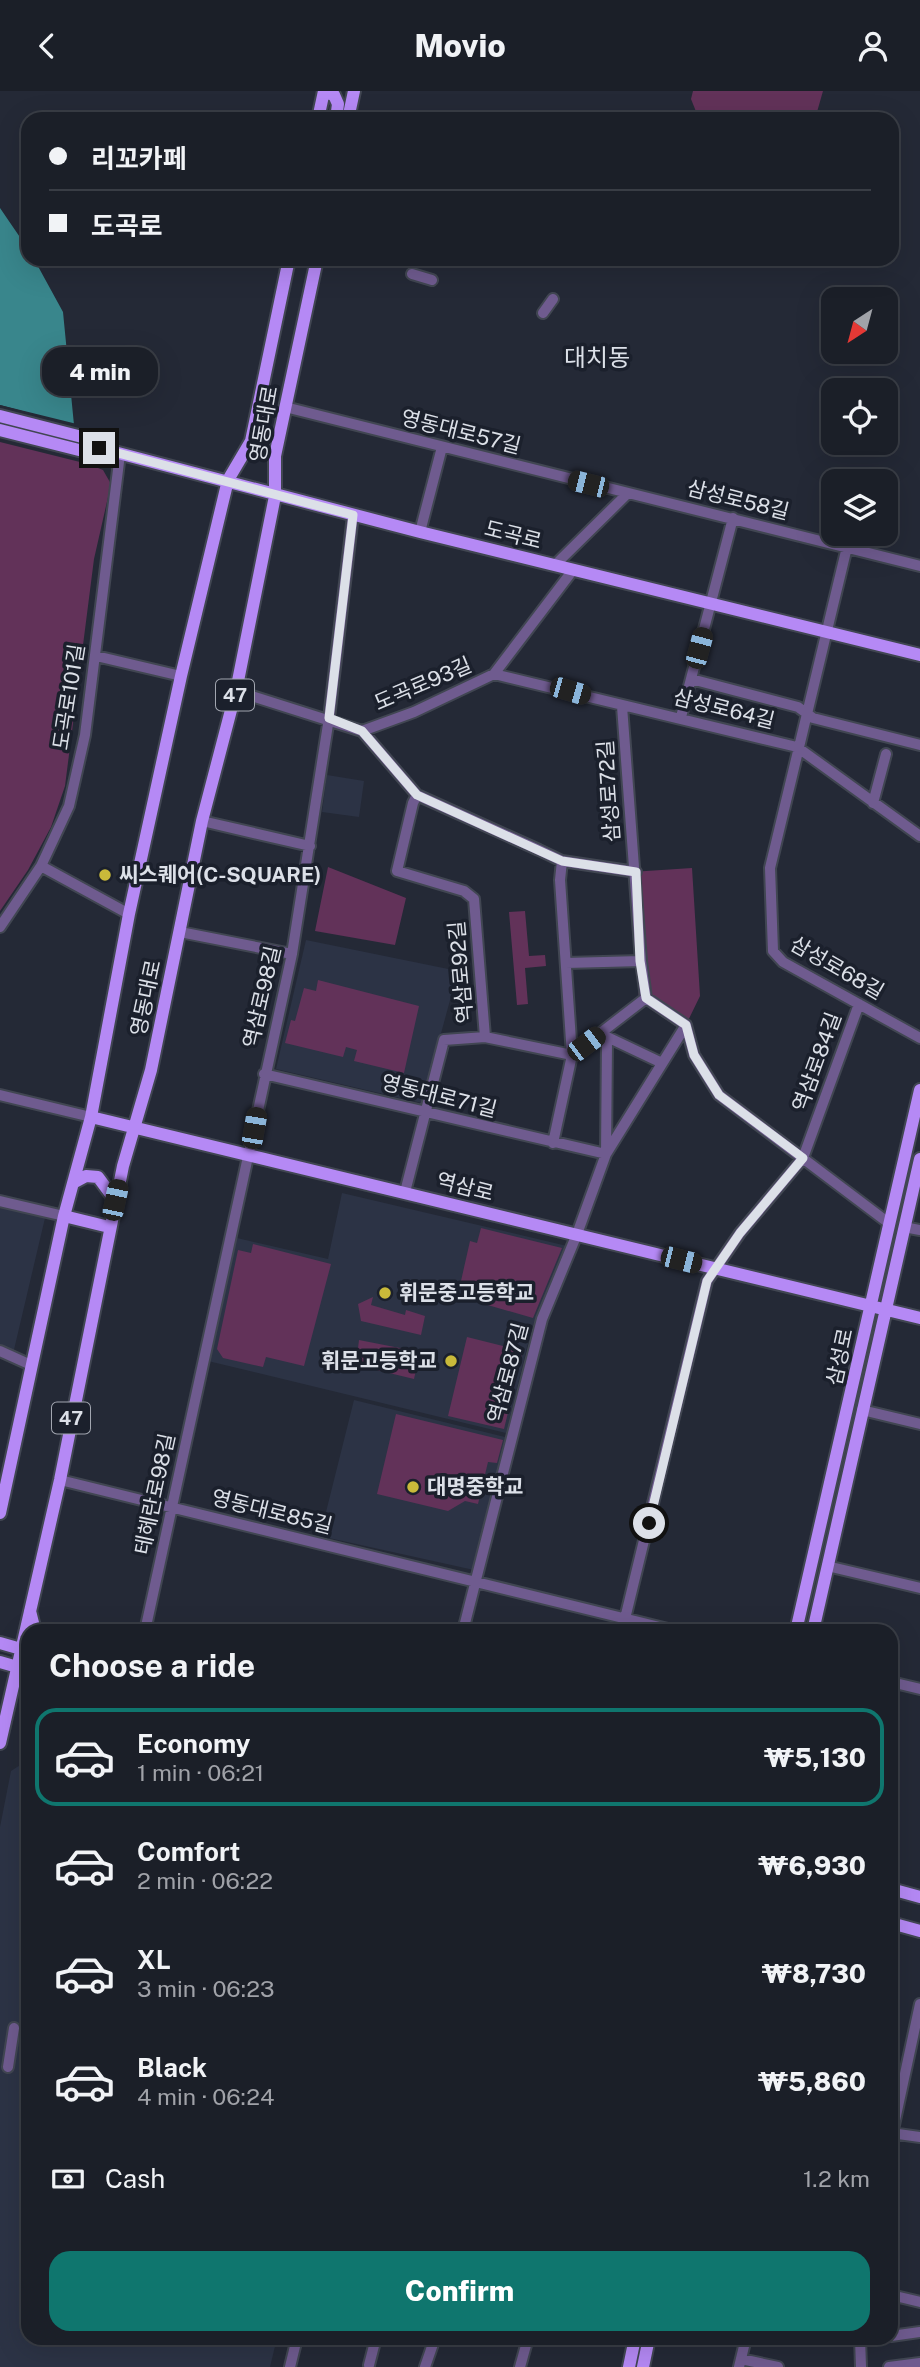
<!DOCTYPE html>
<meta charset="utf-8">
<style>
:root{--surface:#1b1f28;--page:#242730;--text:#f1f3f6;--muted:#a0a2a8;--line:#393d45;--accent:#0f766e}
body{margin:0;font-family:"Public Sans","Noto Sans KR",sans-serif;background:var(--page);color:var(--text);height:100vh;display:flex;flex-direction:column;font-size:26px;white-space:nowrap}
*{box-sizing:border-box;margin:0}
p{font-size:23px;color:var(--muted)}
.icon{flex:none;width:38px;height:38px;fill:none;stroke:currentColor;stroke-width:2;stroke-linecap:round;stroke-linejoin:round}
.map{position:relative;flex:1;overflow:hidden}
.details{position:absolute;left:21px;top:1533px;width:877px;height:721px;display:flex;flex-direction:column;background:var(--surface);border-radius:21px;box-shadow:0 7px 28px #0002,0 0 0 2px var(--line)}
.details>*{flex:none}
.top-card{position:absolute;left:21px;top:21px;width:878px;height:154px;border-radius:21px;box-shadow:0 7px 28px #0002,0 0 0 2px var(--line);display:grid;align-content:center;height:154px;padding:0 28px;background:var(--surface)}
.needle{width:46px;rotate:216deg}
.fabs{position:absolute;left:821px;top:196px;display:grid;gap:14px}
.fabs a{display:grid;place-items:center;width:77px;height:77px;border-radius:14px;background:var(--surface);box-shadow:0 7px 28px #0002,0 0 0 2px var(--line);font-size:35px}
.end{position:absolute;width:32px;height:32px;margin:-16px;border:9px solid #dce0e8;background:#111;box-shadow:0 0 0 4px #111}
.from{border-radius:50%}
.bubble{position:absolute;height:49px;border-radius:21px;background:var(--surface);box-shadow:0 7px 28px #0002,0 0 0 2px var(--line);font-size:23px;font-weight:800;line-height:49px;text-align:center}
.car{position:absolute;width:21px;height:42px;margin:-21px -10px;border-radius:9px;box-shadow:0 0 5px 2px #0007;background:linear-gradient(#222 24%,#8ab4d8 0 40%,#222 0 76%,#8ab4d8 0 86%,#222 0)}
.top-card b{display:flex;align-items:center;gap:24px;height:66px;font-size:26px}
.top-card b+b{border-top:2px solid var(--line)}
.top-card i{width:18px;height:18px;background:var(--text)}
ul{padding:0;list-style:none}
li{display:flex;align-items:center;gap:21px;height:98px;margin:0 14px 10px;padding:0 14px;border:4px solid transparent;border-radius:21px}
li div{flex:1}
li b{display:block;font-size:26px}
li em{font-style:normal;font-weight:800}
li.current{border-color:var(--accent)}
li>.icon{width:63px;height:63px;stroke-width:1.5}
h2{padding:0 28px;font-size:32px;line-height:84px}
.pay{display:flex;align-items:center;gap:18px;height:77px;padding:0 28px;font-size:26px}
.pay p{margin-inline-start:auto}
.action{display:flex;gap:14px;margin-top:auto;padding:14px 28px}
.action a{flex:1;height:80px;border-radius:21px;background:var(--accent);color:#fff;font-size:28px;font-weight:800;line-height:80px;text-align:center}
header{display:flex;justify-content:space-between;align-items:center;height:91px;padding:0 28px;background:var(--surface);font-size:32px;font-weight:800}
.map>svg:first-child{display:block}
.built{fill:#2c3345}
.green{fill:#623259}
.water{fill:#39868c}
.pier{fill:#242936}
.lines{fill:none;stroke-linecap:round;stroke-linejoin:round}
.minor-casing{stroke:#414652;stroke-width:14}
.major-casing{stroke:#414652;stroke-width:16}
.minor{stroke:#6f5b8f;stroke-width:10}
.major{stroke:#b589f5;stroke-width:12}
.route{stroke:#dce0e8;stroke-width:9}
.poi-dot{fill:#c9ba3a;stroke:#1b202c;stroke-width:2.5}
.labels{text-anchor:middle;stroke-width:7;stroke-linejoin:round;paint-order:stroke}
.shield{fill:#1b202c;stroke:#a2a6b0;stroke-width:2}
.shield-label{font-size:19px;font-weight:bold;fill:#dce0e8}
.street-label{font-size:21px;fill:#dce0e8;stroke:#1b202c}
.poi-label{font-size:21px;font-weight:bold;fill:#dce0e8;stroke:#1b202c;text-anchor:start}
.quarter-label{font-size:24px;fill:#dce0e8;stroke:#1b202c}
</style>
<header><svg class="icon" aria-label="back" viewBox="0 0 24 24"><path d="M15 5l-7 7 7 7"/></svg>Movio<svg class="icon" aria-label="person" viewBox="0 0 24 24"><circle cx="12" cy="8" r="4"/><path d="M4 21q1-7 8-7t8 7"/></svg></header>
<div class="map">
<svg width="920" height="2276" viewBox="0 0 920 2276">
<rect width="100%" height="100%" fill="#242936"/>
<path class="built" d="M 327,684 L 364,690 L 359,726 L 322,721 Z
M 306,849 L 458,880 L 422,1012 L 276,978 Z
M 342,1102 L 567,1155 L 532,1236 L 506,1342 L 208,1270 L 237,1147 L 328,1168 Z
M 0,1116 L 45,1127 L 13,1263 L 0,1256 Z
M 354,1309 L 505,1346 L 474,1479 L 320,1445 Z
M 28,1669 L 28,2247 L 277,2247 L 270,2276 L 0,2276 L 0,1736 L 11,1680 Z"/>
<path class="green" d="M 693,0 L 823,0 L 815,28 L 699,28 L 691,8 Z
M 0,351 L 88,373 L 103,379 L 111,393 L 94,468 L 65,695 L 51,736 L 28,779 L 0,820 Z
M 328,776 L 406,807 L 395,854 L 315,840 Z
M 692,777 L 700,905 L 683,940 L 639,910 L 631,781 Z
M 525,820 L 529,865 L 545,864 L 546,875 L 525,877 L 528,913 L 517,914 L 509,821 Z
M 318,889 L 419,915 L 404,982 L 354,970 L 357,959 L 346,956 L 343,966 L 285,952 L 291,929 L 295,930 L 304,897 L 316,900 Z
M 481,1137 L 562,1157 L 533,1227 L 467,1208 L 461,1190 L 470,1150 L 477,1152 Z
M 253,1153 L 331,1173 L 304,1275 L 266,1266 L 263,1276 L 223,1267 L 217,1258 L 238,1159 L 251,1162 Z
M 373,1206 L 371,1214 L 405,1224 L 406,1219 L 425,1225 L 421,1244 L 361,1230 L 358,1213 Z
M 467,1246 L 523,1260 L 504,1338 L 448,1325 Z
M 359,1249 L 420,1261 L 414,1288 L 356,1274 Z
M 396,1323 L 503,1349 L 497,1372 L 488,1371 L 478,1413 L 465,1410 L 448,1420 L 377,1403 Z"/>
<path class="water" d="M 0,117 L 28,158 L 28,168 L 34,168 L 63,221 L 74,334 L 0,314 Z"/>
<path class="pier" d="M 0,314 L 77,333 L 77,335 L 73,337 L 0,318 Z"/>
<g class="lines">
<defs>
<path id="minor" d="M 412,183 L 432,189
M 543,222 L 553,208
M 285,316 L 920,475
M 420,441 L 442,356
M 847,456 L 770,777 L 773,860 L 783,871 L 920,947
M 555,474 L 627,403
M 96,565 L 181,585
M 494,583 L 797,656 L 920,745
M 691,588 L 798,616 L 813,627 L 920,654
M 236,600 L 362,640 L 417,704 L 539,759 L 562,770 L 636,781
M 622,615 L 641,870 L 646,907 L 686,934 L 694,964 L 719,1004 L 890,1133
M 681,626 L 733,427
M 362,640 L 414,621 L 494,583 L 573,479
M 417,704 L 413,712 L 397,780 L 464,800 L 474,808 L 485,946
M 873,712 L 886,663
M 202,730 L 310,755
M 41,775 L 129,823
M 0,836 L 41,775 L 69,715 L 85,644 L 120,363
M 180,841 L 292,863
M 566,872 L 641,870
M 603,944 L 662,972
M 264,983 L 606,1063 L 607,950 L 600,943
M 0,1004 L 91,1026
M 553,1052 L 572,964 L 560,789 L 562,770
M 405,1101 L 444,949 L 485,946 L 572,964 L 646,907
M 0,1110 L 64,1125
M 904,1136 L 920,1139
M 0,1260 L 31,1274
M 862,1319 L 920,1333
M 60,1389 L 676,1540
M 827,1475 L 920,1497
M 145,1540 L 292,863 L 329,627 L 353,424
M 463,1540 L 542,1228 L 577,1143 L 606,1063 L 686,934
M 622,1540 L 707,1190 L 740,1142 L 803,1067 L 859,913
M 891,1591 L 920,1598
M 8,1976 L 14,1937
M 891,2042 L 920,2046
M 891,2048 L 920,1913
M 891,2204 L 920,2211
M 891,2245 L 920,2241
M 860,2247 L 861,2276
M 860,2249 L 876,2247
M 741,2268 L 778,2276
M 369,2274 L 376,2247
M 290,2276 L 297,2247
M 425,2276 L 435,2247
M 520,2276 L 528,2247
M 739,2276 L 746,2247
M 889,2276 L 920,2272"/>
<path id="major" d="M 324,1 L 334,4 L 338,13 L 336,28
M 318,28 L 324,0
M 348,28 L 354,0
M 0,325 L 82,346 L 99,357 L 420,441 L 920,564
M 0,339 L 79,359 L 99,357
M 91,1026 L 920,1227
M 73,1092 L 86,1085 L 98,1086 L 115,1109
M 64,1125 L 109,1136
M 0,1422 L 64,1125 L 91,1026 L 129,823 L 181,585 L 228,389 L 251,350 L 289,168
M 30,1520 L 35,1540
M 796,1540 L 920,999
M 813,1540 L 920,1068
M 0,1552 L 28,1560
M 0,1571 L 28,1579
M 0,1652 L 60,1389 L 123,1075 L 151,979 L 202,730 L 236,600 L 275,405 L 275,365 L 317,168
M 891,1798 L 920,1806
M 891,1832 L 920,1840
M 629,2276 L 635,2247
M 643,2276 L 649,2247"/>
</defs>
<use href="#minor" class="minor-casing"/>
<use href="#major" class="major-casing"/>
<use href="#minor" class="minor"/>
<use href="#major" class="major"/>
</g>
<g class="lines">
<path class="route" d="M 99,357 L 353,424 L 329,627 L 362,640 L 417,704 L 562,770 L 636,781 L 640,870 L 646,907 L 686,934 L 694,964 L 719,1004 L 803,1067 L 740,1142 L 707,1190 L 649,1432"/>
</g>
<g class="poi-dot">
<circle cx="105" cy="784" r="7"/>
<circle cx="385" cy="1202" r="7"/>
<circle cx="451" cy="1270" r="7"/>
<circle cx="413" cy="1396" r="7"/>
</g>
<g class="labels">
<g class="shield">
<rect x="216" y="588.5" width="38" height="31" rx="5"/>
<rect x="52" y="1311.5" width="38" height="31" rx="5"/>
</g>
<g class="shield-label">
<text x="235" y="611">47</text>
<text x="71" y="1334">47</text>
</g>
<g class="street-label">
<text transform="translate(264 333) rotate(-80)" y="7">영동대로</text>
<text transform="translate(461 341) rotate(14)" y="7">영동대로57길</text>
<text transform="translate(738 409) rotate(14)" y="7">삼성로58길</text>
<text transform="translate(513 444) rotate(14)" y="7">도곡로</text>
<text transform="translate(423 593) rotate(-23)" y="7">도곡로93길</text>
<text transform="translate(69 606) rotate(-81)" y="7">도곡로101길</text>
<text transform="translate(724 618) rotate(14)" y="7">삼성로64길</text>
<text transform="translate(609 700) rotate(-94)" y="7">삼성로72길</text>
<text transform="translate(837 877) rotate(30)" y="7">삼성로68길</text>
<text transform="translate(461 881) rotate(-95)" y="7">역삼로92길</text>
<text transform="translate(262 906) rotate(-77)" y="7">역삼로98길</text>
<text transform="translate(146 907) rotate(-78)" y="7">영동대로</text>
<text transform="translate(817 971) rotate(-70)" y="7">역삼로84길</text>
<text transform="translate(439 1005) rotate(14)" y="7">영동대로71길</text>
<text transform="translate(465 1096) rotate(14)" y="7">역삼로</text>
<text transform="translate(840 1266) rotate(-78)" y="7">삼성로</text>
<text transform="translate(508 1282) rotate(-75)" y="7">역삼로87길</text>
<text transform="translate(155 1403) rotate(-78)" y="7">테헤란로98길</text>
<text transform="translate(272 1421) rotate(14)" y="7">영동대로85길</text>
</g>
<g class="poi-label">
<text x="119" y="791">씨스퀘어(C-SQUARE)</text>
<text x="399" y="1209">휘문중고등학교</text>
<text x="437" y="1277" text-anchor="end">휘문고등학교</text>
<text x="427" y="1403">대명중학교</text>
</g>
<g class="quarter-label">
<text x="597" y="275">대치동</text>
</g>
</g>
</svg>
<div class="fabs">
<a><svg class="needle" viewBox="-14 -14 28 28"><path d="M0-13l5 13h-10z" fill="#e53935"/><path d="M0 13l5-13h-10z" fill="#a0a2a8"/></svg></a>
<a><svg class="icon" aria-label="locate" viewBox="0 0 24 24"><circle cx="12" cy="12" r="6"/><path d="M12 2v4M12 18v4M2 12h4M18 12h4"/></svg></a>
<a><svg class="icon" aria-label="layers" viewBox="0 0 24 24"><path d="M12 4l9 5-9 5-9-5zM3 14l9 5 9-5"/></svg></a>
</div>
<i class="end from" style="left:649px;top:1432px"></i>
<i class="end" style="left:99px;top:357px"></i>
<div class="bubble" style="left:42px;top:256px;width:116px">4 min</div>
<i class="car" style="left:588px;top:393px;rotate:284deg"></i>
<i class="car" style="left:699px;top:557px;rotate:15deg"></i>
<i class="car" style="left:570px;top:600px;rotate:106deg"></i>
<i class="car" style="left:586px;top:953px;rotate:53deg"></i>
<i class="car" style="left:254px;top:1037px;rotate:10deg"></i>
<i class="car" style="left:115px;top:1109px;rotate:12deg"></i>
<i class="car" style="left:681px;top:1169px;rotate:104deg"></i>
<div class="top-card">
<b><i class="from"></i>리꼬카페</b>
<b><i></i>도곡로</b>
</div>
<section class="details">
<h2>Choose a ride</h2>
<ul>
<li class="current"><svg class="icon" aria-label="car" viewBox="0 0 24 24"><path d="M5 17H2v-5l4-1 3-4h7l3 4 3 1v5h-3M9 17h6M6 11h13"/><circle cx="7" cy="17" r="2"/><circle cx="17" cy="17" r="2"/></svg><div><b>Economy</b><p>1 min · 06:21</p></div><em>₩5,130</em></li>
<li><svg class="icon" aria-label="car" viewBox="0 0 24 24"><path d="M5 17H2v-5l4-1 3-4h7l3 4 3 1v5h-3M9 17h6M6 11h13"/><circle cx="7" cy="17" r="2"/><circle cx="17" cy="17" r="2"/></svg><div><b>Comfort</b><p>2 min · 06:22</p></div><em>₩6,930</em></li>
<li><svg class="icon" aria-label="car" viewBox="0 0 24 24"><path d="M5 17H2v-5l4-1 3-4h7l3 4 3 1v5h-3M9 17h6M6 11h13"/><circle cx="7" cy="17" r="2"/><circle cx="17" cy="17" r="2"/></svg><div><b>XL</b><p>3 min · 06:23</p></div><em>₩8,730</em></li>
<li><svg class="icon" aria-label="car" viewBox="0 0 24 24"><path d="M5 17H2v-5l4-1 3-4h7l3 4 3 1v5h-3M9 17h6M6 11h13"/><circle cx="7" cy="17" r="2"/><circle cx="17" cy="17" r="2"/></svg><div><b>Black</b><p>4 min · 06:24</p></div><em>₩5,860</em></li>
</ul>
<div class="pay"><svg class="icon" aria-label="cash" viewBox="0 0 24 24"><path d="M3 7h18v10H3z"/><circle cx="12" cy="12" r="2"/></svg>Cash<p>1.2 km</p></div>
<div class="action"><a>Confirm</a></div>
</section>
</div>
